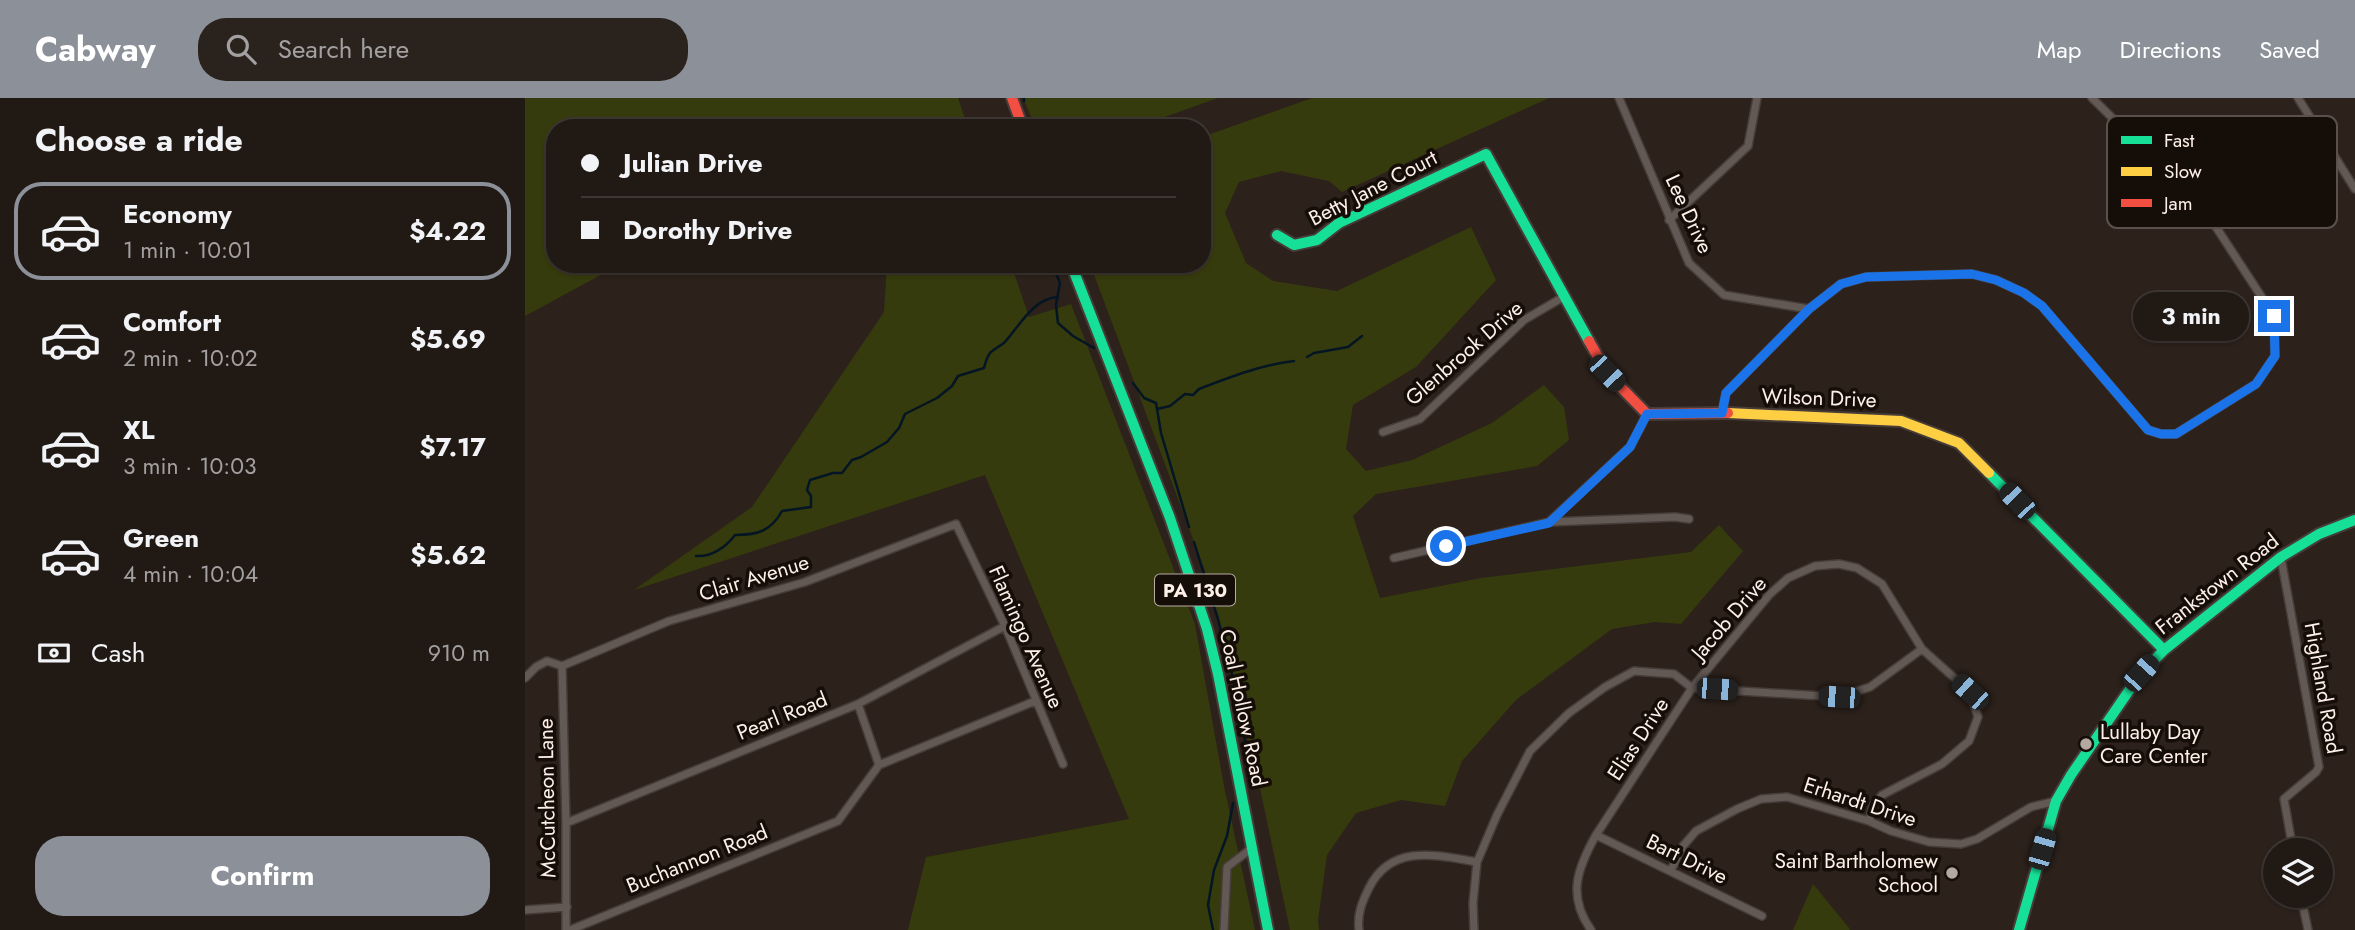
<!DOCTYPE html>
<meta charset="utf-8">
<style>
:root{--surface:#211914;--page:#29221d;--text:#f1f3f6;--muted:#a2a0a0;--line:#3e3834;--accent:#8c9099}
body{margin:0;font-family:Jost,sans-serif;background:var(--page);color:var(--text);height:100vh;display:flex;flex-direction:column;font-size:26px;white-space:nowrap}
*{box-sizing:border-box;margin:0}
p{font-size:23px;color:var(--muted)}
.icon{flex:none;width:38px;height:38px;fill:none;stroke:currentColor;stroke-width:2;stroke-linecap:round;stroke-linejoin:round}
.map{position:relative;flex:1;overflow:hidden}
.drawer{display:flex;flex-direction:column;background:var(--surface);width:525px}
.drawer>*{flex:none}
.guide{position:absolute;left:21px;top:21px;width:665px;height:154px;border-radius:28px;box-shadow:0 2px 5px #0004,0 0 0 2px var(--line);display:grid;align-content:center;height:154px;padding:0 35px;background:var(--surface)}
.fabs{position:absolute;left:1738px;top:740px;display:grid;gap:14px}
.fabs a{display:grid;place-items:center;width:70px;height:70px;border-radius:50%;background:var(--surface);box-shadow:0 2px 5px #0004,0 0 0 2px var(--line);font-size:35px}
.end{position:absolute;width:32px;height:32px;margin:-16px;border:9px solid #1a73e8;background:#fff;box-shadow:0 0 0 4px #fff}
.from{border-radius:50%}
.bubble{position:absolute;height:49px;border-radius:24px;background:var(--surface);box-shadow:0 2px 5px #0004,0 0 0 2px var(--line);font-size:23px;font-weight:700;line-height:49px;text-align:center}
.car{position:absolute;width:21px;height:42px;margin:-21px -10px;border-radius:9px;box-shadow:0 0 5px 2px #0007;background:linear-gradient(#222 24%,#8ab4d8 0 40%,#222 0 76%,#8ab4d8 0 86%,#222 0)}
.guide b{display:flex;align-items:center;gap:24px;height:66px;font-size:26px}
.guide b+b{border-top:2px solid var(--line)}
.guide i{width:18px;height:18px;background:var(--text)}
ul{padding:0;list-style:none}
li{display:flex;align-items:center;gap:21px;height:98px;margin:0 14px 10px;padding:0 21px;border:4px solid transparent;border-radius:28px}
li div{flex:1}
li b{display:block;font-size:26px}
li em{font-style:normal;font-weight:700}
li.selected{border-color:var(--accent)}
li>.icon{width:63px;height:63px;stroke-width:1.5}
h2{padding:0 35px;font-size:32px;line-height:84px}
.pay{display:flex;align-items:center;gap:18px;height:77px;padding:0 35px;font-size:26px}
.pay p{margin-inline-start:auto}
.cta{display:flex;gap:14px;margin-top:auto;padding:14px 35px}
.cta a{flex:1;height:80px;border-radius:28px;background:var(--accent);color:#fff;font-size:28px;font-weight:700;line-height:80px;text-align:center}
header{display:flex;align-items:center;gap:42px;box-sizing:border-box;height:98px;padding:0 35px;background:var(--accent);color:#fff}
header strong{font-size:33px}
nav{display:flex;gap:38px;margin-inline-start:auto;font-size:24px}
.search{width:490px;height:63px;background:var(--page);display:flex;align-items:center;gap:18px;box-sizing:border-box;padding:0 24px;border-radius:28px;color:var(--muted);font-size:26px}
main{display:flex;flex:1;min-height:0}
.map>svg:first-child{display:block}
.green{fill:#363b0d}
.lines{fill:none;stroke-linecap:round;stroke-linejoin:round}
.stream{stroke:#041524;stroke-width:2.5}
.street-casing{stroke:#463c38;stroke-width:10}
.fast-casing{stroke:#463c38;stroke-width:14}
.slow-casing{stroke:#463c38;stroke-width:14}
.jam-casing{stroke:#463c38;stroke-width:14}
.street{stroke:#625954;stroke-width:7}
.fast{stroke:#16e098;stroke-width:10}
.slow{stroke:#ffcf43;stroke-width:10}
.jam{stroke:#f24e42;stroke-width:10}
.route{stroke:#1a73e8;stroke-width:9}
.poi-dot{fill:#b4a8a0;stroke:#150d07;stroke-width:2.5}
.labels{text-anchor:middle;stroke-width:7;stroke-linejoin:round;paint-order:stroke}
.shield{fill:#150d07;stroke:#b8aca4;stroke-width:2}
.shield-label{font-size:19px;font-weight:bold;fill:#fef0e8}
.street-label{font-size:21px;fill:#fef0e8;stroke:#150d07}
.poi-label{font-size:21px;fill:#fef0e8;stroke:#150d07;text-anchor:start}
.key{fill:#150d07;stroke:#5b514a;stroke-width:2}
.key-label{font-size:19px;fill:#fef0e8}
</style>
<header>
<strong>Cabway</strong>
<div class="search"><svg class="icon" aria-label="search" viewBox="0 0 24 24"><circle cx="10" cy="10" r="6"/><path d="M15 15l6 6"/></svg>Search here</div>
<nav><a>Map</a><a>Directions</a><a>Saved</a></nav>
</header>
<main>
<section class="drawer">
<h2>Choose a ride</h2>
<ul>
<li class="selected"><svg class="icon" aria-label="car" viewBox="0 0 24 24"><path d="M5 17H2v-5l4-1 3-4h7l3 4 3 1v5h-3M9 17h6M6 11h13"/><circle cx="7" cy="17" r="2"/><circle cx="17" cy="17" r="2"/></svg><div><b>Economy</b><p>1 min · 10:01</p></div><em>$4.22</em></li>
<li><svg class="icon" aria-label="car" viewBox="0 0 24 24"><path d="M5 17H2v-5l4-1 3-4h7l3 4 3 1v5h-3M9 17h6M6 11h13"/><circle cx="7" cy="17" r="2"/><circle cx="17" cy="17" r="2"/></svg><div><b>Comfort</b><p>2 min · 10:02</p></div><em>$5.69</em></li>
<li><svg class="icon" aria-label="car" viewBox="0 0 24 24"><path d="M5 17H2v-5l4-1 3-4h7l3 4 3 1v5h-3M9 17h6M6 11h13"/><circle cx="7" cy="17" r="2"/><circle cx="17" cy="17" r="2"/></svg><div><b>XL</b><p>3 min · 10:03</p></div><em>$7.17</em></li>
<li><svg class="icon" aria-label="car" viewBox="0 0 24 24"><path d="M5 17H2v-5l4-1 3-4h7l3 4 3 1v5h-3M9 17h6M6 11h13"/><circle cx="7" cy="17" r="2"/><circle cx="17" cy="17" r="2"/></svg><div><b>Green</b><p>4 min · 10:04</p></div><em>$5.62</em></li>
</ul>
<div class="pay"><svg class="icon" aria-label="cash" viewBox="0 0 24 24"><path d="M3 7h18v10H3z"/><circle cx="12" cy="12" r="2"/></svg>Cash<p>910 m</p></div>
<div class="cta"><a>Confirm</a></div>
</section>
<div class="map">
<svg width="1830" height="832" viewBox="0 0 1830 832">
<rect width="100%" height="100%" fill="#2c211b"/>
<path class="green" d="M 0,0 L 433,0 L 443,30 L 30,30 L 30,166 L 96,166 L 0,218 Z
M 498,0 L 693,0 L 609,30 L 511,30 Z
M 787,0 L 1024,0 L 817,94 L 804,83 L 756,73 L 714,84 L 700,115 L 721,165 L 748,183 L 812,193 L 946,129 L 971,182 L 891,269 L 828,307 L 821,351 L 841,373 L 887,362 L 967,325 L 1019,287 L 1039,309 L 1044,342 L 1012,368 L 851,396 L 828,418 L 855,500 L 956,480 L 1166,454 L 1194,427 L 1218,453 L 1156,526 L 1130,524 L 1087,531 L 991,602 L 937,663 L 920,708 L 876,702 L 831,715 L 802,757 L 793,822 L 794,832 L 765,832 L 733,681 L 680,473 L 565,166 L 677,166 L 677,39 Z
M 362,166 L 486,166 L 504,219 L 546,206 L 670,526 L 699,688 L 730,832 L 383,832 L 401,759 L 604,721 L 460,377 L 109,492 L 227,409 L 359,214 Z
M 1288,786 L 1325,831 L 1324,832 L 1268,832 Z"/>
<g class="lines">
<path class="stream" d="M 499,0 L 499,3
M 527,166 L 535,185 L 531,207 L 533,225 L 548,238 L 569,250
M 782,259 L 789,255 L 823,249 L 837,238
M 608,285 L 619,300 L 631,305 L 636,335 L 664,429
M 632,311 L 645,308 L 660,296 L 668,297 L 674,291 C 705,279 736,267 769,263
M 669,444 L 693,521 L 708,580 L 726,675
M 171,458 C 187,459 201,449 210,437 C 233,437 246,433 257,413 L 286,409 L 286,398 L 282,392 L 285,382 L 308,375 L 317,375 L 327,362 L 336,359 L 362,344 L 374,330 L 380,316 L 412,300 L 427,288 L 433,278 L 459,270 C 460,266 462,259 465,255 C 469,251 475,248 479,245 C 494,229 508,200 533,199
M 688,832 L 683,807 L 689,772 L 702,738 L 708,705"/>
<defs>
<path id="street" d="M 1094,0 L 1164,165 L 1199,197 L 1284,211
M 1773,0 L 1830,91
M 1144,122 L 1223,48 L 1232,0
M 1197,315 L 1201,295 L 1284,211 L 1316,186 L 1341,179 L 1447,176 L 1471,182 L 1499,195 L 1517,208 L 1623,332 L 1636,336 L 1651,336 L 1731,286 L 1750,258 L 1749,218 L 1691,129 L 1616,48 L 1567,0
M 858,334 L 895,321 L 999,222 L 1040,198
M 1025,424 L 1150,419 L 1164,421
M 869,460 L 1024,424 L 1105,349 L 1122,316
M 1756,460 L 1794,669 L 1791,674 L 1759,701 L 1768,752
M 37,568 L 144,523 L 280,484 L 431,426 L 480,528 L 538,666
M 37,568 L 41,725 L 41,832
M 0,580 L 11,569 L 22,563 L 37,568
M 1167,590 L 1314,599 L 1345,589 L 1397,551
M 333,606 L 354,667
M 354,667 L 510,603
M 41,725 L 333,606 L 480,528
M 1071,737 L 1237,818
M 1146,772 L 1158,748 L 1171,733 L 1212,711 L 1236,701 L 1262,699 L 1344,723 L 1366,733 L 1404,744 L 1436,746 L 1452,741 L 1506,709 L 1531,703
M 1776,798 L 1783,832
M 0,812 L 42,809
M 45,832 L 313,723 L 354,667
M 699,832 L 702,769 L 727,750
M 834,832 C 832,816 837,804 844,790 C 866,745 912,757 952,764
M 949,832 L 948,805 L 952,764 L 972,717 L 1005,653 L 1044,615 L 1080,589 L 1109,573 L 1149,576 L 1167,590
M 1066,832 C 1042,798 1052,771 1071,737 L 1167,590 L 1244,497 L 1263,480 L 1290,468 L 1314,466 L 1332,470 L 1357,486 L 1397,551 L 1445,594 L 1453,619 L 1444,643 L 1417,666 L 1357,697 L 1348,707 L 1344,723"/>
<path id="fast" d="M 752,137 L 769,147 L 792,142 L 814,125 L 961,56 L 1064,243
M 546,166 L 645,420 L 682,531 L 693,576 L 743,832
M 1464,375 L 1639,552
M 1494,832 L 1531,703 L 1546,677 L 1614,578 L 1639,552 L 1756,459 L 1794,436 L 1830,422"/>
<path id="slow" d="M 1203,315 L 1376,323 L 1434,345 L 1464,375"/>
<path id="jam" d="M 487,0 L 498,30
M 1064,243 L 1082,275 L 1122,316 L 1203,315"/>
</defs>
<use href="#street" class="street-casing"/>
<use href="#fast" class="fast-casing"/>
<use href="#slow" class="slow-casing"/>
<use href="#jam" class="jam-casing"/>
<use href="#street" class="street"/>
<use href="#fast" class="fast"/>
<use href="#slow" class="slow"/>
<use href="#jam" class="jam"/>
</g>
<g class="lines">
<path class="route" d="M 921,448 L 1024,425 L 1105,349 L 1122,316 L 1197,315 L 1201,295 L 1284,211 L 1316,186 L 1341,179 L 1447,176 L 1471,182 L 1499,195 L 1517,208 L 1623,332 L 1636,336 L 1651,336 L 1731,286 L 1750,258 L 1749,218"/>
</g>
<g class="poi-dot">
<circle cx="1561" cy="646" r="7"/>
<circle cx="1427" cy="775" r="7"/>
</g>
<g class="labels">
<rect class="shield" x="630" y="476.5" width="80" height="31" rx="5"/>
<g class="shield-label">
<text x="670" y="499">PA 130</text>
</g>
<g class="street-label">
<text transform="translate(848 90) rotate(-27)" y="7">Betty Jane Court</text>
<text transform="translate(1164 116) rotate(65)" y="7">Lee Drive</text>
<text transform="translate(939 255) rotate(-41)" y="7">Glenbrook Drive</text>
<text transform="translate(1294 300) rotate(2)" y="7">Wilson Drive</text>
<text transform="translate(229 480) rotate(-17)" y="7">Clair Avenue</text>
<text transform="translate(1692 486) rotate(-38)" y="7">Frankstown Road</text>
<text transform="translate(1204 520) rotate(-49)" y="7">Jacob Drive</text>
<text transform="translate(501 539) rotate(66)" y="7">Flamingo Avenue</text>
<text transform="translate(1798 590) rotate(80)" y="7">Highland Road</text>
<text transform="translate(718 610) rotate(78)" y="7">Coal Hollow Road</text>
<text transform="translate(257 618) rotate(-22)" y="7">Pearl Road</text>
<text transform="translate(1113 641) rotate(-57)" y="7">Elias Drive</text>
<text transform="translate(22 700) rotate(-91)" y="7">McCutcheon Lane</text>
<text transform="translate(1335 704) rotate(18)" y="7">Erhardt Drive</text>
<text transform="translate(172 761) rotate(-22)" y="7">Buchannon Road</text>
<text transform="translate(1162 761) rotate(26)" y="7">Bart Drive</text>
</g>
<g class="poi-label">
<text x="1575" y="641">Lullaby Day<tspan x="1575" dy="24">Care Center</tspan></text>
<text x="1413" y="770" text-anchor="end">Saint Bartholomew<tspan x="1413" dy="24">School</tspan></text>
</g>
</g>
<rect x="1582" y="18" width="230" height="112" rx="10" class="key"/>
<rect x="1596" y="38" width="31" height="8" fill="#16e098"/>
<rect x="1596" y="69" width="31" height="9" fill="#ffcf43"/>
<rect x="1596" y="101" width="31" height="8" fill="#f24e42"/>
<g class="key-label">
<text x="1639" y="49">Fast</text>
<text x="1639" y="80">Slow</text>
<text x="1639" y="112">Jam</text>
</g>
</svg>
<div class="fabs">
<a><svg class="icon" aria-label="layers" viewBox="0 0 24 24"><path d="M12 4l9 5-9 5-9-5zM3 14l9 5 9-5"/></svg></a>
</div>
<i class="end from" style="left:921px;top:448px"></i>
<i class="end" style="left:1749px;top:218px"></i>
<div class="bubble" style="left:1608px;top:194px;width:116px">3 min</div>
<i class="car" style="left:1082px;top:275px;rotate:136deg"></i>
<i class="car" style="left:1492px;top:403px;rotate:316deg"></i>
<i class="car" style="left:1616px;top:575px;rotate:42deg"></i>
<i class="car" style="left:1192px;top:591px;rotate:94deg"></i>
<i class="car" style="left:1445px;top:594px;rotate:312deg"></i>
<i class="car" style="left:1314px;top:599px;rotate:274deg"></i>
<i class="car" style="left:1517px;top:751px;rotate:16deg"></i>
<div class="guide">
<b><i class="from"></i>Julian Drive</b>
<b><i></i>Dorothy Drive</b>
</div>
</div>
</main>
